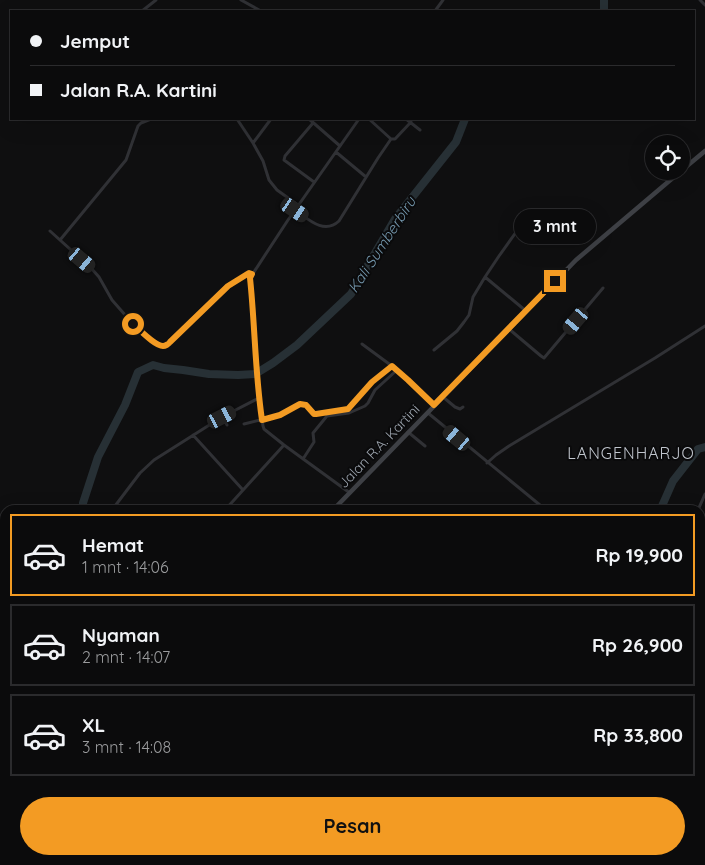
<!DOCTYPE html>
<html lang="id">
<meta charset="utf-8">
<style>
:root{--surface:#0b0b0c;--page:#141415;--text:#f1f3f6;--muted:#9a9b9d;--line:#2b2b2d;--accent:#f39b23}
body{margin:0;font-family:Quicksand,sans-serif;background:var(--page);color:var(--text);height:100vh;display:flex;flex-direction:column;font-size:19px;white-space:nowrap}
*{box-sizing:border-box;margin:0}
p{font-size:16px;color:var(--muted)}
.icon{flex:none;width:28px;height:28px;fill:none;stroke:currentColor;stroke-width:2;stroke-linecap:round;stroke-linejoin:round}
.map{position:relative;flex:1;overflow:hidden}
.side{position:absolute;left:0px;top:505px;width:705px;height:360px;display:flex;flex-direction:column;background:var(--surface);border-radius:15px 15px 0 0;box-shadow:0 5px 20px #0002,0 0 0 1px var(--line)}
.side>*{flex:none}
.guide{position:absolute;left:10px;top:10px;width:685px;height:110px;border-radius:0px;box-shadow:0 5px 20px #0002,0 0 0 1px var(--line);display:grid;align-content:center;height:110px;padding:0 20px;background:var(--surface)}
.buttons{position:absolute;left:645px;top:135px;display:grid;gap:10px}
.buttons a{display:grid;place-items:center;width:45px;height:45px;border-radius:50%;background:var(--surface);box-shadow:0 5px 20px #0002,0 0 0 1px var(--line);font-size:25px}
.end{position:absolute;width:22px;height:22px;margin:-11px;border:6px solid #f39b23;background:#111;box-shadow:0 0 0 2px #111}
.from{border-radius:50%}
.bubble{position:absolute;height:35px;border-radius:18px;background:var(--surface);box-shadow:0 5px 20px #0002,0 0 0 1px var(--line);font-size:16px;font-weight:700;line-height:35px;text-align:center}
.car{position:absolute;width:15px;height:30px;margin:-15px -8px;border-radius:6px;box-shadow:0 0 4px 1px #0007;background:linear-gradient(#222 24%,#8ab4d8 0 40%,#222 0 76%,#8ab4d8 0 86%,#222 0)}
.guide b{display:flex;align-items:center;gap:18px;height:48px;font-size:19px}
.guide b+b{border-top:1px solid var(--line)}
.guide i{width:12px;height:12px;background:var(--text)}
ul{padding:9px 0 0;list-style:none}
li{display:flex;align-items:center;gap:15px;height:82px;margin:0 10px 8px;padding:0 10px;border:2px solid var(--line);border-radius:0px}
li div{flex:1}
li b{display:block;font-size:19px}
li em{font-style:normal;font-weight:700}
li.selected{border-color:var(--accent)}
li>.icon{width:45px;height:45px;stroke-width:1.5}
.cta{display:flex;gap:10px;margin-top:auto;padding:10px 20px}
.cta a{flex:1;height:58px;border-radius:30px;background:var(--accent);color:#111;font-size:20px;font-weight:700;line-height:58px;text-align:center}
.map>svg:first-child{display:block}
.green{fill:#1b231b}
.lines{fill:none;stroke-linecap:round;stroke-linejoin:round}
.river{stroke:#273035;stroke-width:8}
.street{stroke:#303135;stroke-width:3}
.secondary{stroke:#3e4045;stroke-width:4.5}
.route{stroke:#f39b23;stroke-width:6}
.labels{text-anchor:middle;stroke-width:4;stroke-linejoin:round;paint-order:stroke}
.street-label{font-size:14px;fill:#9fa7b1;stroke:#0a0a0b}
.water-label{font-size:15px;font-style:italic;fill:#7598ae;stroke:#0a0a0b}
.quarter-label{font-size:16px;letter-spacing:1px;fill:#c0c5cd;stroke:#0a0a0b}
</style>
<div class="map">
<svg width="705" height="865" viewBox="0 0 705 865">
<rect width="100%" height="100%" fill="#0f0f10"/>
<path class="green" d="M 230,860 L 316,860 L 323,865 L 227,865 Z"/>
<g class="lines">
<path class="river" d="M 604,11 L 604,0
M 83,510 L 83,503 L 98,457 L 125,405 L 138,372 L 153,365 L 164,368 L 183,370 L 209,374 L 238,375 L 255,374 L 273,363 L 297,345 L 351,294 L 395,219 L 456,142 L 465,119
M 663,510 L 662,506 L 673,481 L 698,449 L 705,447
M 0,672 L 5,650
M 253,865 L 258,860"/>
<path class="street" d="M 241,0 L 261,11
M 700,0 L 705,5
M 142,11 L 156,0
M 435,11 L 443,0
M 237,119 L 253,143 L 263,161 L 269,180 L 277,190 L 298,205
M 309,119 L 340,146
M 406,119 L 420,130
M 313,123 L 285,156 L 284,160 L 314,182
M 391,139 L 395,139 L 411,122
M 253,143 L 271,119
M 336,152 L 366,177
M 295,210 C 308,219 324,235 339,221 L 378,158 L 391,139 L 369,119
M 50,231 L 91,268 L 99,277 L 112,300 L 133,324 L 152,341 L 161,346 L 165,346 L 170,342 C 184,329 235,271 252,274
M 60,240 L 126,160 L 138,126 L 141,123 L 151,119
M 485,277 L 499,256 L 519,228
M 509,329 L 541,356 L 544,358 L 603,288
M 362,344 L 396,369 L 434,405
M 434,350 L 457,331 L 464,322 L 469,315 L 473,297 L 485,277 L 526,311
M 443,397 L 455,407 L 460,409 L 463,407
M 428,413 L 546,510
M 222,417 L 227,425
M 244,424 L 280,415 L 300,404 L 306,405 L 314,414 L 316,414 L 347,409 L 372,383 L 392,366
M 408,432 L 425,446
M 193,435 L 243,490
M 303,459 L 314,442 L 313,433 L 327,416 L 349,413 L 365,406 L 368,403 L 375,390 L 397,370
M 487,463 L 496,455 L 509,446 L 655,358 L 705,326
M 350,493 L 284,445 L 264,429 L 263,426 L 259,398 L 254,321 L 250,278 L 288,220 L 359,119
M 112,510 L 140,473 L 154,460 L 222,417 L 259,398
M 225,510 L 284,445
M 698,510 L 705,494
M 700,575 L 705,577
M 700,627 L 705,630
M 700,674 L 705,677
M 700,708 L 705,699
M 0,787 L 5,793
M 0,798 L 5,793
M 700,799 L 705,790
M 0,819 L 5,824
M 5,821 L 0,826 L 5,831
M 700,859 L 705,853
M 684,860 L 690,865
M 90,865 L 93,860
M 475,865 L 479,860
M 695,865 L 699,860"/>
<path class="secondary" d="M 681,171 L 705,151
M 333,510 L 576,260 L 681,171
M 0,765 L 5,762"/>
</g>
<g class="lines">
<path class="route" d="M 133,324 C 140,330 155,346 163,346 C 165,346 169,344 170,342 L 228,286 L 249,273 L 252,274 L 250,278 C 255,325 255,373 262,420 L 280,415 L 300,404 L 306,405 L 314,414 L 316,414 L 348,409 L 372,382 L 392,366 L 408,380 L 434,405 L 555,281"/>
</g>
<g class="labels">
<g class="street-label">
<text transform="translate(379 446) rotate(-46)" y="5">Jalan R.A. Kartini</text>
</g>
<g class="water-label">
<text transform="translate(382 245) rotate(-57)" y="5">Kali Sumberbiru</text>
</g>
<g class="quarter-label">
<text x="631" y="459">LANGENHARJO</text>
</g>
</g>
</svg>
<div class="buttons">
<a><svg class="icon" aria-label="locate" viewBox="0 0 24 24"><circle cx="12" cy="12" r="6"/><path d="M12 2v4M12 18v4M2 12h4M18 12h4"/></svg></a>
</div>
<i class="end from" style="left:133px;top:324px"></i>
<i class="end" style="left:555px;top:281px"></i>
<div class="bubble" style="left:514px;top:209px;width:82px">3 mnt</div>
<i class="car" style="left:295px;top:210px;rotate:124deg"></i>
<i class="car" style="left:82px;top:260px;rotate:130deg"></i>
<i class="car" style="left:576px;top:321px;rotate:220deg"></i>
<i class="car" style="left:222px;top:417px;rotate:63deg"></i>
<i class="car" style="left:457px;top:438px;rotate:310deg"></i>
<div class="guide">
<b><i class="from"></i>Jemput</b>
<b><i></i>Jalan R.A. Kartini</b>
</div>
<section class="side">
<ul>
<li class="selected"><svg class="icon" aria-label="car" viewBox="0 0 24 24"><path d="M5 17H2v-5l4-1 3-4h7l3 4 3 1v5h-3M9 17h6M6 11h13"/><circle cx="7" cy="17" r="2"/><circle cx="17" cy="17" r="2"/></svg><div><b>Hemat</b><p>1 mnt · 14:06</p></div><em>Rp 19,900</em></li>
<li><svg class="icon" aria-label="car" viewBox="0 0 24 24"><path d="M5 17H2v-5l4-1 3-4h7l3 4 3 1v5h-3M9 17h6M6 11h13"/><circle cx="7" cy="17" r="2"/><circle cx="17" cy="17" r="2"/></svg><div><b>Nyaman</b><p>2 mnt · 14:07</p></div><em>Rp 26,900</em></li>
<li><svg class="icon" aria-label="car" viewBox="0 0 24 24"><path d="M5 17H2v-5l4-1 3-4h7l3 4 3 1v5h-3M9 17h6M6 11h13"/><circle cx="7" cy="17" r="2"/><circle cx="17" cy="17" r="2"/></svg><div><b>XL</b><p>3 mnt · 14:08</p></div><em>Rp 33,800</em></li>
</ul>
<div class="cta"><a>Pesan</a></div>
</section>
</div>
